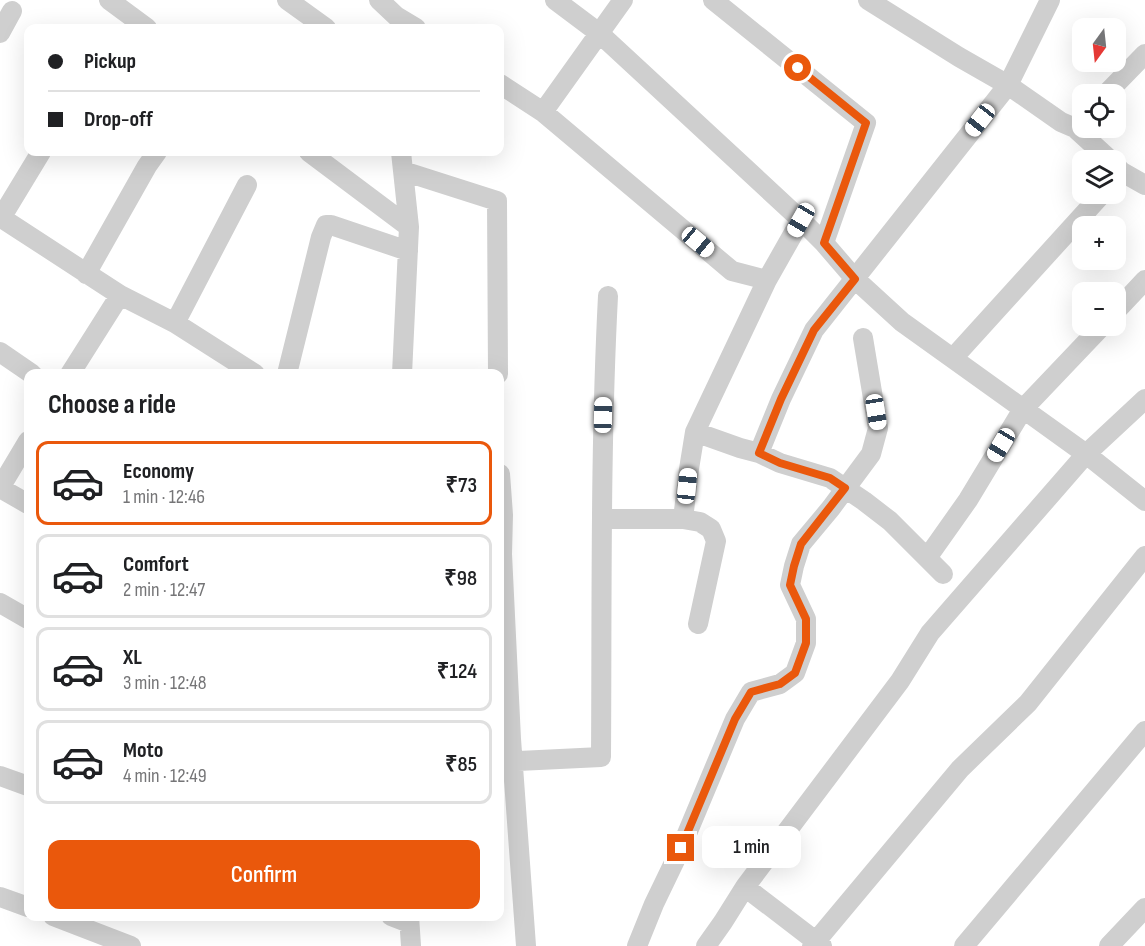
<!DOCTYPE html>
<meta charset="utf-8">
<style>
:root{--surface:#fff;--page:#f2f2f2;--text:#202124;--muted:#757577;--line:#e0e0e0;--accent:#ea580c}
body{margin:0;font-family:"Sofia Sans Condensed",sans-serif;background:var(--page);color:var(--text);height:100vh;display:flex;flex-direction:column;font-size:22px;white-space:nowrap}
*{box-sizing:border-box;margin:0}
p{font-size:20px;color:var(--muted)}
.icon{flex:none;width:33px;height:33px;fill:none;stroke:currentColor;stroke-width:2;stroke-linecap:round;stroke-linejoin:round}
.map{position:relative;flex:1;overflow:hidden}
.details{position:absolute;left:24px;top:369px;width:480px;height:552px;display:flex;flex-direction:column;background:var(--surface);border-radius:12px;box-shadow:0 6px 24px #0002}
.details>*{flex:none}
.guide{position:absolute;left:24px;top:24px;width:480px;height:132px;border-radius:12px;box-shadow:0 6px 24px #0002;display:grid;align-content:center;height:132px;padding:0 24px;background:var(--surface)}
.needle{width:39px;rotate:195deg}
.controls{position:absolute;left:1072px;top:18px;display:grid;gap:12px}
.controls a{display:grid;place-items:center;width:54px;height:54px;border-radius:12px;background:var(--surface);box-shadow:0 6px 24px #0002;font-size:30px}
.end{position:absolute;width:27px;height:27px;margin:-14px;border:8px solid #ea580c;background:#fff;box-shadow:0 0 0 3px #fff}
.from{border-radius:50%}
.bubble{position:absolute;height:42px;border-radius:12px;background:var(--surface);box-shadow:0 6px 24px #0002;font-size:20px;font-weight:600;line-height:42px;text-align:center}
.car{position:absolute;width:18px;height:36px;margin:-18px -9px;border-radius:8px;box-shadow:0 0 4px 2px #0007;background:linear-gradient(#fff 24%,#345 0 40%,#fff 0 76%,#345 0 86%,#fff 0)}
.guide b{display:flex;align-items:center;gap:21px;height:57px;font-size:22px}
.guide b+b{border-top:2px solid var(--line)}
.guide i{width:15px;height:15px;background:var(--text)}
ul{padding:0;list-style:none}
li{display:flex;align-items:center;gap:18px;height:84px;margin:0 12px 9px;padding:0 12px;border:3px solid var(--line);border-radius:12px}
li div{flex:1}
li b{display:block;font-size:22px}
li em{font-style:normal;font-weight:600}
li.selected{border-color:var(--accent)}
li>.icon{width:54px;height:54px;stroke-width:1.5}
h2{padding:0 24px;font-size:27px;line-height:72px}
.cta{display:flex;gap:12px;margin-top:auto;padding:12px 24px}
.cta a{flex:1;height:69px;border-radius:12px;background:var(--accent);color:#fff;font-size:24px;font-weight:600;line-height:69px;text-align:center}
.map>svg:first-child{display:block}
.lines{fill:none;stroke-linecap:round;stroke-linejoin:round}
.street{stroke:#cfcfcf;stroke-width:20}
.route{stroke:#ea580c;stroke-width:8}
</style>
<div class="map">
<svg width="1145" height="946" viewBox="0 0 1145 946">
<rect width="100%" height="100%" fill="#fff"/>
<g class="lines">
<path class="street" d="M 109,0 L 147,28
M 287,0 L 326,28
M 379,0 L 396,16 L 416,28
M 555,0 L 599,33 L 801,220 L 824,243 L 855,279 L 902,322 L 1086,454 L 1145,501
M 713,0 L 866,123 L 824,243
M 868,0 L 959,57 L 1008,85 L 1061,122 L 1075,128 L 1110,160
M 0,33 L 12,11
M 500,84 L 543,112 L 732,271 L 767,280
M 1106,94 L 1145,54
M 543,112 L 623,0
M 309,152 L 409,227
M 401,152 L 409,227 L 402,374
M 1116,166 L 1122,172 L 1145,185
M 403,171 L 497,201 L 498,374
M 0,217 L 120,295 L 175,323 L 255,374
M 1,218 L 41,152
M 86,274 L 147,166 L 157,152
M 1116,311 L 1145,280
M 175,323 L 247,185
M 0,352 L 32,374
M 953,358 L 1102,194
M 70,374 L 120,295
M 287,374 L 321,237 L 326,225 L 331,225 L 408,251
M 695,432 L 740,448 L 759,453 L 780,463 L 830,478 L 864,501 L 890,521 L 943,574
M 759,453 L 781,399 L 814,330 L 1008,85 L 1050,0
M 500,474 L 503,515 L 502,554 L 511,739 L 526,946
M 0,488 L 28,441
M 0,488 L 28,504
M 602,519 L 683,519 L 700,522 L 711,529 L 716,541 L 698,624
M 683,519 L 689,469 L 695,432 L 767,280 L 801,220
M 927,558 L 968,500 L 1023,409 L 1102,326
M 0,603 L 28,619
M 500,762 L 601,757 C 602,604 600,450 608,296
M 0,776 L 28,786
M 0,897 L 28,907
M 53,916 L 131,946
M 391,916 L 409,923
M 409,916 L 411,946
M 637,946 L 654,904 L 681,848 L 735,719 L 751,692 L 780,684 L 795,673 L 806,643 L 806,619 L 790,585 L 794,566 L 801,544 L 831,508 L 871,454 L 878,428 L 863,338
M 706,946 L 723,922 L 745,887
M 812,946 L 960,769 L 1028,703 L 1145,556
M 822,946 L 745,887 L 900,681 L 930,633 L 1086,454 L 1145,399
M 964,946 L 1145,731
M 1109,946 L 1145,908"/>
</g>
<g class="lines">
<path class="route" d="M 681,848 L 735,719 L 751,692 L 780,684 L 795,673 L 806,643 L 806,619 L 790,585 L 794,566 L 801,544 L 845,488 L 830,478 L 780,463 L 759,453 L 781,399 L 814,330 L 855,279 L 824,243 L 866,123 L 798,68"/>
</g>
</svg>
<div class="controls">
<a><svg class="needle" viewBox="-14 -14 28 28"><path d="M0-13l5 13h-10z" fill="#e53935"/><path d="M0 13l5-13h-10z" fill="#757577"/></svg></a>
<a><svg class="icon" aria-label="locate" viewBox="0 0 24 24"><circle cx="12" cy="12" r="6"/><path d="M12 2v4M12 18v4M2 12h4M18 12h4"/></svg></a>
<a><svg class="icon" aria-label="layers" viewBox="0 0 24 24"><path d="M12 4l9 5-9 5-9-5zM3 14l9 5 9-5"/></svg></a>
<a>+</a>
<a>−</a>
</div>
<i class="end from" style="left:798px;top:68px"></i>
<i class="end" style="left:681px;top:848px"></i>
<div class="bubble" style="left:702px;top:826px;width:99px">1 min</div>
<i class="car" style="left:980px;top:120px;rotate:218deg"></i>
<i class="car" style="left:801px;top:220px;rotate:210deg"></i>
<i class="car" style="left:698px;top:242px;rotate:130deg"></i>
<i class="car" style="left:876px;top:412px;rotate:171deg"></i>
<i class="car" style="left:603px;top:415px;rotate:1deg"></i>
<i class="car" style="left:1001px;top:445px;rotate:211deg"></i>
<i class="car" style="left:687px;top:486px;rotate:6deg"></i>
<div class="guide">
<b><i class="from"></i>Pickup</b>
<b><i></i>Drop-off</b>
</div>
<section class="details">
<h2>Choose a ride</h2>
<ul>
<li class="selected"><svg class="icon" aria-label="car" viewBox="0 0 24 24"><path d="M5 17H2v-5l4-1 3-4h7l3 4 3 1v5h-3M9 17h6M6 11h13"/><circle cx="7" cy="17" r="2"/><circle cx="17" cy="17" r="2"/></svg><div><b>Economy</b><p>1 min · 12:46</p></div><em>₹73</em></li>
<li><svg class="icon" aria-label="car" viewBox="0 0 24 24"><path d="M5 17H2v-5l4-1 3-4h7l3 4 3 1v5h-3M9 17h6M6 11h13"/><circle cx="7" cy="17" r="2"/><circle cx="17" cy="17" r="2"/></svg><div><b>Comfort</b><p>2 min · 12:47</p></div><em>₹98</em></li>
<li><svg class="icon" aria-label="car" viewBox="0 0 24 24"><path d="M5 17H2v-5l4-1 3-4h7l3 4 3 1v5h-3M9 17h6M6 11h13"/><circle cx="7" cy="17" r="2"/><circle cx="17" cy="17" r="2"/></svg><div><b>XL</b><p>3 min · 12:48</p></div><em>₹124</em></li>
<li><svg class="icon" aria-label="car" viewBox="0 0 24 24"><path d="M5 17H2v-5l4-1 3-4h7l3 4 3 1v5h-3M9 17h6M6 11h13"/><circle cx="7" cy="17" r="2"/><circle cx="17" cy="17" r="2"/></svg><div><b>Moto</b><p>4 min · 12:49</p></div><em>₹85</em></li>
</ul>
<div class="cta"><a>Confirm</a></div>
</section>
</div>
